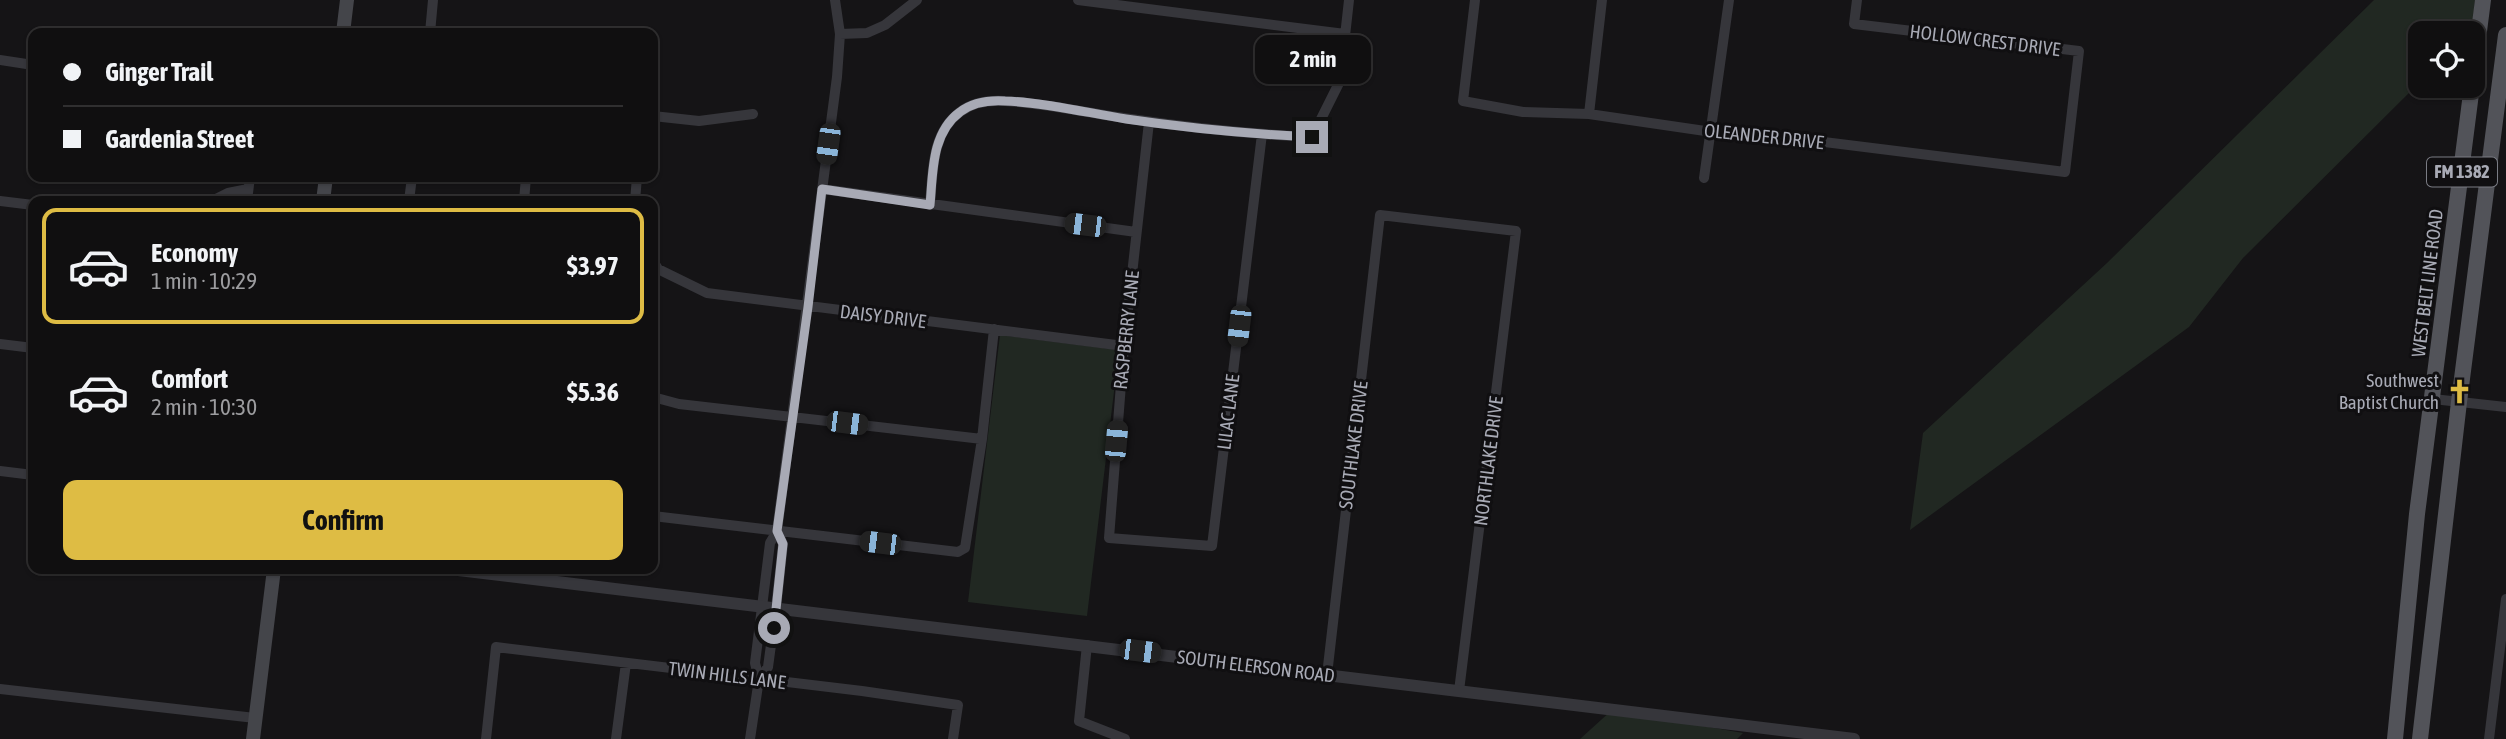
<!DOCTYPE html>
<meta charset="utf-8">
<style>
:root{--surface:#100f10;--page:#1e1d1e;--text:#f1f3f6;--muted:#9c9c9f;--line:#302f30;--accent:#debc44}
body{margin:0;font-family:"Asap Condensed",sans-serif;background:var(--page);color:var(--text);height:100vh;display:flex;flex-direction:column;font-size:26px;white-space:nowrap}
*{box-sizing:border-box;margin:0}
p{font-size:23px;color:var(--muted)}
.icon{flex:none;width:38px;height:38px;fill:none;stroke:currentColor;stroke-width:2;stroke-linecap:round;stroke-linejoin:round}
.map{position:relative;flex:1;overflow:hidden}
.details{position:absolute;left:28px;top:196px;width:630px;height:378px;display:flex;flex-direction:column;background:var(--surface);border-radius:14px;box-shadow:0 2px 5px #0004,0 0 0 2px var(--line)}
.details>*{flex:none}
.banner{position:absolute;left:28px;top:28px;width:630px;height:154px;border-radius:14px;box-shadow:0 2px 5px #0004,0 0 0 2px var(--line);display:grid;align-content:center;height:154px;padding:0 35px;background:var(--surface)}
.controls{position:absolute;left:2408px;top:21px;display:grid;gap:14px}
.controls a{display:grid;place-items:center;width:77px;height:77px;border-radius:14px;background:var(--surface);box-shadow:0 2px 5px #0004,0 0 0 2px var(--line);font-size:35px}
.end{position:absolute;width:32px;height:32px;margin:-16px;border:9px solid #a8aab5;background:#111;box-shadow:0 0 0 4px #111}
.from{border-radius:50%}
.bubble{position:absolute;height:49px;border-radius:14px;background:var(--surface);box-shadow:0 2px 5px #0004,0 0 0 2px var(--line);font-size:23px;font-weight:700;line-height:49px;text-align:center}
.car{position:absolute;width:21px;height:42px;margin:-21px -10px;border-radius:9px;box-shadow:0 0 5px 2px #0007;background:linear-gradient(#222 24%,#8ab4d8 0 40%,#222 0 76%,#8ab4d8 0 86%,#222 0)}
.banner b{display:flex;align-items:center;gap:24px;height:66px;font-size:26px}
.banner b+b{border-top:2px solid var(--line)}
.banner i{width:18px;height:18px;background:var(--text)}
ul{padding:12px 0 0;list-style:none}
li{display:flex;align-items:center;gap:21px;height:116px;margin:0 14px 10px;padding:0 21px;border:4px solid transparent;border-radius:14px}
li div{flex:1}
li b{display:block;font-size:26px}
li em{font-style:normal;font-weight:700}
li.active{border-color:var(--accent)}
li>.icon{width:63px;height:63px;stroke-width:1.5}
.cta{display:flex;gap:14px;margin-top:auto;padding:14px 35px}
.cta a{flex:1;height:80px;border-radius:14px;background:var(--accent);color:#111;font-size:28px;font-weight:700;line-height:80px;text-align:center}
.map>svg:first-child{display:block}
.green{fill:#212822}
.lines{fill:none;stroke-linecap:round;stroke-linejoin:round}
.minor{stroke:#36363b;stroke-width:10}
.tertiary{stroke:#36363b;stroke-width:12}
.secondary{stroke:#44454a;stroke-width:14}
.primary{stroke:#525359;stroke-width:16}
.route{stroke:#a8aab5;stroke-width:9}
.labels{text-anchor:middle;stroke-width:6;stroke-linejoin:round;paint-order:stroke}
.shield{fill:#100f11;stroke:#7a7c84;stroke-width:2}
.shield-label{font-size:18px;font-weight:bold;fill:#a8aab5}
.street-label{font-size:19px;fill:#a8aab5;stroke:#100f11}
.poi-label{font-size:19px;fill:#a8aab5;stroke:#100f11;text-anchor:end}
</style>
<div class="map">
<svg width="2506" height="739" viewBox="0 0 2506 739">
<rect width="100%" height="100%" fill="#151416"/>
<path class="green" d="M 2374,0 L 2475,0 L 2472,31 L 2469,33 L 2420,33 L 2420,82 L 2243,258 L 2189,327 L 1910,530 L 1923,433 L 2107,263 Z
M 1000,335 L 1119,350 L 1087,616 L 968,602 Z
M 1612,710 L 1743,733 L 1737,739 L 1580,739 Z"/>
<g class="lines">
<path class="minor" d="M 1078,0 L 1345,34
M 1475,0 L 1463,101 L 1523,112 L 1589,114 L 1712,132 L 1776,136 L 2065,172 L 2079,51 L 1854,24 L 1857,0
M 430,33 L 433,0
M 840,34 L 867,33 L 885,25 L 917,0
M 0,60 L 33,65
M 1589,114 L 1602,0
M 653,116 L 699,121 L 753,114
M 1149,122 L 1124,346 L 1109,538 L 1212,546 L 1262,134
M 1704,178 L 1729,0
M 822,189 L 1136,232
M 0,201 L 33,205
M 212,201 L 228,193 L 248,189
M 247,201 L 250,177
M 409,201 L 412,177
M 524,201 L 526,177
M 635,201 L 637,177
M 930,205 C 933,173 931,133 960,112 C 973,102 989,100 1005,101 C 1045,103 1091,114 1131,119 C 1191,128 1251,134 1312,137 L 1340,81 L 1349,0
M 653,261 L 658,269 L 707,293 L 1124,346
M 0,344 L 33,348
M 653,397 L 679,404 L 982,439
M 2433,399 L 2506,407
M 0,471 L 33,475
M 653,516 L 958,552 L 965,548 L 982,439 L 994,329
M 1087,645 L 1079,721 L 1125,739
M 1327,675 L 1380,215 L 1516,231 L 1459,691
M 759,679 L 768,667 L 776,608 L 783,544 L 777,531
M 0,689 L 255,718
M 486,739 L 496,647 L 862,691 L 958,705 L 953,739
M 616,739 L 626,663
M 750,739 L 759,679 L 755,663 L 770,543 L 777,531 L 837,77 L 840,34 L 835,0
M 2489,739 L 2506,599"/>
<path class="tertiary" d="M 450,569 L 1854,739"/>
<path class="secondary" d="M 343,33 L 347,0
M 323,201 L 326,177
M 253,739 L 274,569"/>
<path class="primary" d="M 2395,739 L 2417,514 L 2483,0
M 2420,739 L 2459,402 L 2506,35"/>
</g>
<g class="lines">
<path class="route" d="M 774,628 L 783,544 L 777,531 L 808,307 L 822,189 L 930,205 C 933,174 931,133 960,112 C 973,102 989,100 1005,101 C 1043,102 1088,113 1126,119 C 1187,128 1250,134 1312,137"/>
</g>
<defs>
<symbol id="church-bare" viewBox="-9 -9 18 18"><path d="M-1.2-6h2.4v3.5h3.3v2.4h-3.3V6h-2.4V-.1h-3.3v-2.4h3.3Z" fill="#debc44" stroke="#100f11" stroke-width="2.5" paint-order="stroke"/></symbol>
</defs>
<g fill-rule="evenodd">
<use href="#church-bare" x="2442" y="374" width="35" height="35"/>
</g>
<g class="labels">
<rect class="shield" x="2427" y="157.5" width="70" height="29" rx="5"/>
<g class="shield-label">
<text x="2462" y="178">FM 1382</text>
</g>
<g class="street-label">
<text transform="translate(1985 40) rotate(7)" y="7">HOLLOW CREST DRIVE</text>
<text transform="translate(1764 136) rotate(6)" y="7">OLEANDER DRIVE</text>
<text transform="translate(2427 283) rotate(-83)" y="7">WEST BELT LINE ROAD</text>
<text transform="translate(883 316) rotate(7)" y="7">DAISY DRIVE</text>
<text transform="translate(1126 330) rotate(-84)" y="7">RASPBERRY LANE</text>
<text transform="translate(1228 412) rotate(-83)" y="7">LILAC LANE</text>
<text transform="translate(1353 445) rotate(-83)" y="7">SOUTHLAKE DRIVE</text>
<text transform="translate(1488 461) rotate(-83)" y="7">NORTHLAKE DRIVE</text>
<text transform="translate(1256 666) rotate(7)" y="7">SOUTH ELERSON ROAD</text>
<text transform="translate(727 675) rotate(7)" y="7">TWIN HILLS LANE</text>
</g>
<g class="poi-label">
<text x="2439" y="387">Southwest<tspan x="2439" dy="22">Baptist Church</tspan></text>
</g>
</g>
</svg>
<div class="controls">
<a><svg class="icon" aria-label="locate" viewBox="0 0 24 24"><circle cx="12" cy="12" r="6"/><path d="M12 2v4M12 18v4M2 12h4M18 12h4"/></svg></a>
</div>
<i class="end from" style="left:774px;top:628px"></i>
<i class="end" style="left:1312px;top:137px"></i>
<div class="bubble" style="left:1255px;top:35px;width:116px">2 min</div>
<i class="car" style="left:828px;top:144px;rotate:188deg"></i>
<i class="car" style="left:1085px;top:225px;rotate:277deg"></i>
<i class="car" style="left:1239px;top:326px;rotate:187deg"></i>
<i class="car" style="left:847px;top:423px;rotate:97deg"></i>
<i class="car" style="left:1116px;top:441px;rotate:5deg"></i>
<i class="car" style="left:880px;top:543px;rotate:277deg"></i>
<i class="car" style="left:1140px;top:651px;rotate:97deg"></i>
<div class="banner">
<b><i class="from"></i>Ginger Trail</b>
<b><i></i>Gardenia Street</b>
</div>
<section class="details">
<ul>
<li class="active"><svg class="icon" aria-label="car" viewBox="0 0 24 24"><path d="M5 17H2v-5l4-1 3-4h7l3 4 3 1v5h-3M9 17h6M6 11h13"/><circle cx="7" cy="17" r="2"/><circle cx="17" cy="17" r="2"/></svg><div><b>Economy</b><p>1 min · 10:29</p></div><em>$3.97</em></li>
<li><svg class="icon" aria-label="car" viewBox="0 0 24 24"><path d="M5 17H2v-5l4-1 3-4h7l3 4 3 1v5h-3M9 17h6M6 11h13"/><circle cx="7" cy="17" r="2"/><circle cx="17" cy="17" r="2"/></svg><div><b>Comfort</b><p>2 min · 10:30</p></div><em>$5.36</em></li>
</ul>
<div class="cta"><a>Confirm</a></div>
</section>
</div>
